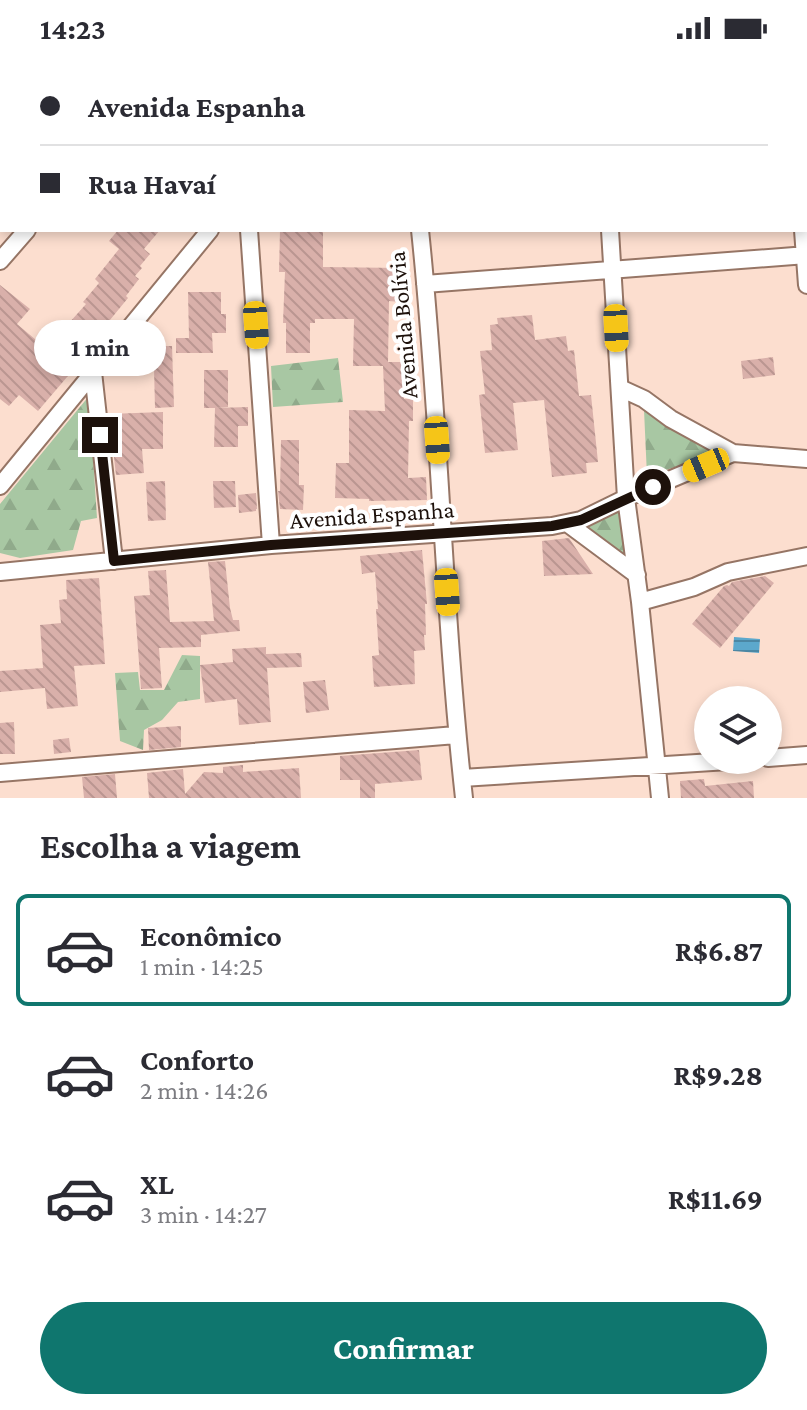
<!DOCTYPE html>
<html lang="pt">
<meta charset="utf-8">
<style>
:root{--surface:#fff;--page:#f2f2f3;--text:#2b2b33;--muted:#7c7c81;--line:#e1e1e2;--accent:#0f766e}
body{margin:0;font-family:"Crimson Pro",serif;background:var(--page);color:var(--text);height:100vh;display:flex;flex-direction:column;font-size:30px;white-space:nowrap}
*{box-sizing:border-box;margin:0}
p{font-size:26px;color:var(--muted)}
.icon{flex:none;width:44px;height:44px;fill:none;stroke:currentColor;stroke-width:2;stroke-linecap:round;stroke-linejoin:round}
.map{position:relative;height:742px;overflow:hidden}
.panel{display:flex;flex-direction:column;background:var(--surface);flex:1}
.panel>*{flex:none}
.top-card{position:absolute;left:0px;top:0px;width:808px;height:176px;box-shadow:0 4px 12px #0003;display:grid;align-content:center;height:176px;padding:0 40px;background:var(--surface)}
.fabs{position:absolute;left:694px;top:630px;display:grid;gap:16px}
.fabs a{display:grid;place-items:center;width:88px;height:88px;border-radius:50%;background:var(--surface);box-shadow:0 4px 12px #0003;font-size:40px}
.end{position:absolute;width:36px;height:36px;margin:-18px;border:10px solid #1d110b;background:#fff;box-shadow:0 0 0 4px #fff}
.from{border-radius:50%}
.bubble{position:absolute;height:56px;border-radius:28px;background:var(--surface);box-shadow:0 4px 12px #0003;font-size:26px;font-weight:700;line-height:56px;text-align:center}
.car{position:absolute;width:24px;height:48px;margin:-24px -12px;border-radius:10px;box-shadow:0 0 6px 2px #0007;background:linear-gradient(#f5c518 24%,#345 0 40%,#f5c518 0 76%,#345 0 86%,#f5c518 0)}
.top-card b{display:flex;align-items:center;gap:28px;height:76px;font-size:30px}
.top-card b+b{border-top:2px solid var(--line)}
.top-card i{width:20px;height:20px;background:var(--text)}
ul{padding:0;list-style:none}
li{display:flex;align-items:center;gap:24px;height:112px;margin:0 16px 12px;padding:0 24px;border:4px solid transparent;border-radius:12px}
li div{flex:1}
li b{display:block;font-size:30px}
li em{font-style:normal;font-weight:700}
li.on{border-color:var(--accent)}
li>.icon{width:72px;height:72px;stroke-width:1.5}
h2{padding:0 40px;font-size:36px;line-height:96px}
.cta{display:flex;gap:16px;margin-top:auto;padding:16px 40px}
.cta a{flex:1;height:92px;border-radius:48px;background:var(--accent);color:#fff;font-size:32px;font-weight:700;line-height:92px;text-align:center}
.status{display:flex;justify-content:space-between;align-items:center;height:56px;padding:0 40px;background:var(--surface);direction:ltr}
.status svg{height:22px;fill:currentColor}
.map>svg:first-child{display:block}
.forest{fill:url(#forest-firs)}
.water{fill:url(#water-rules)}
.building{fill:url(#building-back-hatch)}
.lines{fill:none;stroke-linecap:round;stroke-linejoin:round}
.minor-casing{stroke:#967565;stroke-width:20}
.minor{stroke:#fff;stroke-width:16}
.route{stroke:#1d110b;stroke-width:10}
.labels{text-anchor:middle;stroke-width:8;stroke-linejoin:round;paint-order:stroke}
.street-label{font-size:24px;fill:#1d110b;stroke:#fff}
</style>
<div class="status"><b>14:23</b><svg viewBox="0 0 49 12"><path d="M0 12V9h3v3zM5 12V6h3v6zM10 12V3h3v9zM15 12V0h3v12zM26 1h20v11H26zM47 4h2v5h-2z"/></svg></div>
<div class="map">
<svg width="807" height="742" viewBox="0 0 807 742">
<defs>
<pattern id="forest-firs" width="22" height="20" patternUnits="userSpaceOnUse" patternTransform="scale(2)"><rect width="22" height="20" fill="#a8c7a3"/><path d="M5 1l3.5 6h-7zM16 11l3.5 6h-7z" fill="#90aa8b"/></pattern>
<pattern id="water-rules" width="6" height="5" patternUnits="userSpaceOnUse" patternTransform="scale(2)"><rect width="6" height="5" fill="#5ca8cc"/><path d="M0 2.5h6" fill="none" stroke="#4b87a4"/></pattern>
<pattern id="building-back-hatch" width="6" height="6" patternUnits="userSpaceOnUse" patternTransform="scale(2)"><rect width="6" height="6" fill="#d9b0aa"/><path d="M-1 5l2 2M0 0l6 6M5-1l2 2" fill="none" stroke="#ba9691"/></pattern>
</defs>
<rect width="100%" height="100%" fill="#fcdecf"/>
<path class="forest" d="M 338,302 L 343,346 L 273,351 L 271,310 Z
M 89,340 L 97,462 L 81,465 L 73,494 L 20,502 L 0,497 L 0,448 Z
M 644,354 L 677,374 L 719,397 L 647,420 Z
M 622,451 L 630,507 L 587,472 Z
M 182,599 L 200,600 L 200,643 L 178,646 L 162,664 L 144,674 L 143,694 L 120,685 L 115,617 L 138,616 L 140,634 L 164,634 Z"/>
<path class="water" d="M 734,581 L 760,583 L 759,597 L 733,595 Z"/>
<path class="building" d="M 118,174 L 160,174 L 144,193 L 150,198 L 140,210 L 142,212 L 135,220 L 139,223 L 126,240 L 128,242 L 96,281 L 92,278 L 65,307 L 73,314 L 38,355 L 19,339 L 9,350 L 0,343 L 0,229 L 30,253 L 17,268 L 42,289 L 57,272 L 61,276 L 86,248 L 83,246 L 99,227 L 95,223 L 119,193 L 109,185 Z
M 280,174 L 323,174 L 323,211 L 401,212 L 400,246 L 389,245 L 388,306 L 405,306 L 404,343 L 413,342 L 413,365 L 409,365 L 408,422 L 426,421 L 427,444 L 369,445 L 369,443 L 335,442 L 336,407 L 349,407 L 349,354 L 385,355 L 383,310 L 353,310 L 354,263 L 315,263 L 315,267 L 310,267 L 310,297 L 286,297 L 286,267 L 283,267 L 285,216 L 279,216 Z
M 188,236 L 221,236 L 221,258 L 226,258 L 226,277 L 212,277 L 213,297 L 176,297 L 176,282 L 189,282 Z
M 532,259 L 535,284 L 566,280 L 568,295 L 574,294 L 579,340 L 591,339 L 598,406 L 586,407 L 587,417 L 552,421 L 544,344 L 513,347 L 518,394 L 485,397 L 479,339 L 485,338 L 480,295 L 492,294 L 490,269 L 498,268 L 497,262 Z
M 141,290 L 172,290 L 174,351 L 155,352 L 154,312 L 142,312 Z
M 773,301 L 775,319 L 743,323 L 741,305 Z
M 204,314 L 228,314 L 228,351 L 216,352 L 248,351 L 248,370 L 238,370 L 238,391 L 214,391 L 215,352 L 204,352 Z
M 163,356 L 163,393 L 142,393 L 144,417 L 116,419 L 109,358 Z
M 281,384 L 299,384 L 299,429 L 304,429 L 303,454 L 280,453 L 278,435 L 280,435 Z
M 165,425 L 166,464 L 148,465 L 146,426 Z
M 213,425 L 235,425 L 236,451 L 214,452 Z
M 256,437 L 257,453 L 256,453 L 256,455 L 239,457 L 238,439 Z
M 569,482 L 593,518 L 544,520 L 542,485 Z
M 422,494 L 427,548 L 425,548 L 426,579 L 424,579 L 425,594 L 414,595 L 415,628 L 374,631 L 372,600 L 379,599 L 376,553 L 378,553 L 375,516 L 362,518 L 360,500 Z
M 225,505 L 230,552 L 233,564 L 239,564 L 240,575 L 201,579 L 201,591 L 159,592 L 162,632 L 141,633 L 134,540 L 150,539 L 148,515 L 166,514 L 170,566 L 214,565 L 208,506 Z
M 765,520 L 774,527 L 720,592 L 692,568 L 724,530 L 727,529 L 729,530 L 732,526 Z
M 99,522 L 105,608 L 74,610 L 78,650 L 47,653 L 45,632 L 0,636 L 0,615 L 43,612 L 40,569 L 61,567 L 59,544 L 67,543 L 66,524 Z
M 266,591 L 266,598 L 301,597 L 302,611 L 267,612 L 271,666 L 239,669 L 237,643 L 205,647 L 200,609 L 233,606 L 232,593 Z
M 325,624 L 329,654 L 306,657 L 303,626 Z
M 14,666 L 15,698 L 0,698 L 0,667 Z
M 181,670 L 181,691 L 149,694 L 148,672 Z
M 69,682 L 71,696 L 54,698 L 53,684 Z
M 419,694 L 422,724 L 375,728 L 375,742 L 360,742 L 360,724 L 340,724 L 340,700 Z
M 243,709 L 243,716 L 299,712 L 301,742 L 149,742 L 147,717 L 183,713 L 185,738 L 204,716 L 223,717 L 223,711 Z
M 115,718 L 117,742 L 84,742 L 82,721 Z
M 704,723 L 705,730 L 753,725 L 754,742 L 681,742 L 680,725 Z"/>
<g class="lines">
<defs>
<path id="minor" d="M 402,0 L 402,2
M 599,0 L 599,2
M 785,0 L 786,2
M 171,2 L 173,0
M 348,2 L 349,0
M 249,174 L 271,489
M 420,174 C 440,363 443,553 464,742
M 610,174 L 626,442 L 640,546 L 660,742
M 803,174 L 807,229
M 0,205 L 27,174
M 425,228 L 807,199
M 93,316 L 114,505
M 620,332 L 644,343 L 671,363 L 733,397 L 807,403
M 0,430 L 210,174
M 567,467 L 637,519
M 0,516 L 271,489 L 552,470 L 581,464 L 626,442 L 733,397
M 640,546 L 694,531 L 728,516 L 807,500
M 768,702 L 807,699
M 0,717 L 456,679
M 462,722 L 744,704"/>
</defs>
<use href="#minor" class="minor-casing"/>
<use href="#minor" class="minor"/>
</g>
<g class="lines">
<path class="route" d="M 100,379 L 114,505 L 271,489 L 552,470 L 581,464 L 653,431"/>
</g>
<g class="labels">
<g class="street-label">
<text transform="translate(403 269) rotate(-95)" y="8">Avenida Bolívia</text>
<text transform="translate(372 459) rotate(-4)" y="8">Avenida Espanha</text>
</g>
</g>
</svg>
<div class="fabs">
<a><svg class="icon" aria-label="layers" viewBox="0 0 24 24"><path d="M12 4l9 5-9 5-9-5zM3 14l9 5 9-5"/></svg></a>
</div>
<i class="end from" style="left:653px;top:431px"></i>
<i class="end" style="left:100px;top:379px"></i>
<div class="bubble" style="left:34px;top:264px;width:132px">1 min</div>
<i class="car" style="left:256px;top:269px;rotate:176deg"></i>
<i class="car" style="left:616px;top:272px;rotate:177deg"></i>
<i class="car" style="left:437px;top:384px;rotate:176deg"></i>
<i class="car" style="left:706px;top:409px;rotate:247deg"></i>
<i class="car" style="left:447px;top:536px;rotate:176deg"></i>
<div class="top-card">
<b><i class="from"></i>Avenida Espanha</b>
<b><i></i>Rua Havaí</b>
</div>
</div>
<section class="panel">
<h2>Escolha a viagem</h2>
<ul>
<li class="on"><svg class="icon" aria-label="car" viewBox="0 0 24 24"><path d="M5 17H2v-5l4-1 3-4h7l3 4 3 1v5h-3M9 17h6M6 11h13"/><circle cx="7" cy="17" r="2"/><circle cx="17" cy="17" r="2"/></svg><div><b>Econômico</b><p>1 min · 14:25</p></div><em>R$6.87</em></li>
<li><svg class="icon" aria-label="car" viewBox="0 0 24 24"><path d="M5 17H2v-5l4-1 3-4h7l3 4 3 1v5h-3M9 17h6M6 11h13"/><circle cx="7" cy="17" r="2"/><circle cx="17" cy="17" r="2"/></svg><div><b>Conforto</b><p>2 min · 14:26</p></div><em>R$9.28</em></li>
<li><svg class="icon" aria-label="car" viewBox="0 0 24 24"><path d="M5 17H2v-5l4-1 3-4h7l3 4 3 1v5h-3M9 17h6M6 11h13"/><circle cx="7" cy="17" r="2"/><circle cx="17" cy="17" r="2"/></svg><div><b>XL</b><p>3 min · 14:27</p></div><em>R$11.69</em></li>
</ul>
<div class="cta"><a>Confirmar</a></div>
</section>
